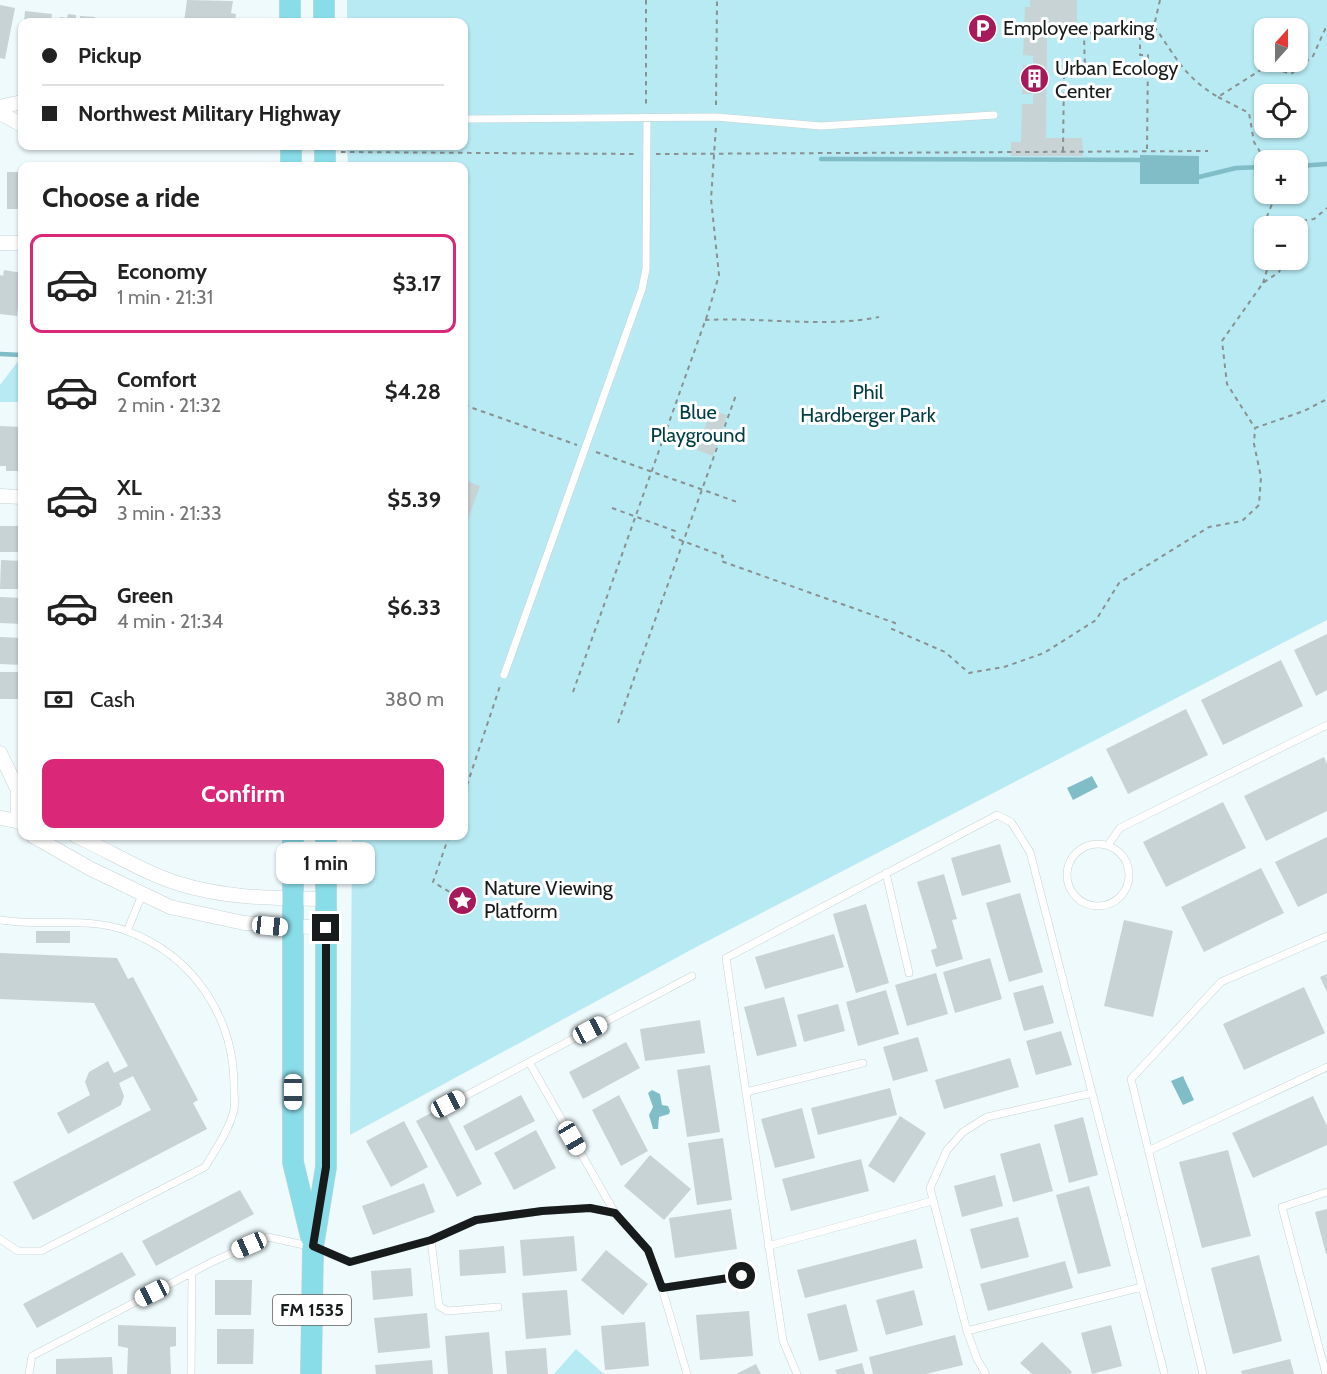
<!DOCTYPE html>
<meta charset="utf-8">
<style>
:root{--surface:#fff;--page:#f6f6f6;--text:#222;--muted:#767676;--line:#e0e0e0;--accent:#db2777}
body{margin:0;font-family:Cabin,sans-serif;background:var(--page);color:var(--text);height:100vh;display:flex;flex-direction:column;font-size:22px;white-space:nowrap}
*{box-sizing:border-box;margin:0}
p{font-size:20px;color:var(--muted)}
.icon{flex:none;width:33px;height:33px;fill:none;stroke:currentColor;stroke-width:2;stroke-linecap:round;stroke-linejoin:round}
.map{position:relative;flex:1;overflow:hidden}
.drawer{position:absolute;left:18px;top:162px;width:450px;height:678px;display:flex;flex-direction:column;background:var(--surface);border-radius:12px;box-shadow:0 2px 4px #0004}
.drawer>*{flex:none}
.guide{position:absolute;left:18px;top:18px;width:450px;height:132px;border-radius:12px;box-shadow:0 2px 4px #0004;display:grid;align-content:center;height:132px;padding:0 24px;background:var(--surface)}
.needle{width:39px;rotate:21deg}
.tools{position:absolute;left:1254px;top:18px;display:grid;gap:12px}
.tools a{display:grid;place-items:center;width:54px;height:54px;border-radius:12px;background:var(--surface);box-shadow:0 2px 4px #0004;font-size:30px}
.end{position:absolute;width:27px;height:27px;margin:-14px;border:8px solid #171b1b;background:#fff;box-shadow:0 0 0 3px #fff}
.from{border-radius:50%}
.bubble{position:absolute;height:42px;border-radius:12px;background:var(--surface);box-shadow:0 2px 4px #0004;font-size:20px;font-weight:700;line-height:42px;text-align:center}
.car{position:absolute;width:18px;height:36px;margin:-18px -9px;border-radius:8px;box-shadow:0 0 4px 2px #0007;background:linear-gradient(#fff 24%,#345 0 40%,#fff 0 76%,#345 0 86%,#fff 0)}
.guide b{display:flex;align-items:center;gap:21px;height:57px;font-size:22px}
.guide b+b{border-top:2px solid var(--line)}
.guide i{width:15px;height:15px;background:var(--text)}
ul{padding:0;list-style:none}
li{display:flex;align-items:center;gap:18px;height:99px;margin:0 12px 9px;padding:0 12px;border:3px solid transparent;border-radius:12px}
li div{flex:1}
li b{display:block;font-size:22px}
li em{font-style:normal;font-weight:700}
li.on{border-color:var(--accent)}
li>.icon{width:54px;height:54px;stroke-width:1.5}
h2{padding:0 24px;font-size:27px;line-height:72px}
.pay{display:flex;align-items:center;gap:15px;height:66px;padding:0 24px;font-size:22px}
.pay p{margin-inline-start:auto}
.primary-button{display:flex;gap:12px;margin-top:auto;padding:12px 24px}
.primary-button a{flex:1;height:69px;border-radius:12px;background:var(--accent);color:#fff;font-size:24px;font-weight:700;line-height:69px;text-align:center}
.map>svg:first-child{display:block}
.green{fill:#b7eaf3;fill-rule:evenodd}
.water{fill:#81bdc7}
.lines{fill:none;stroke-linecap:round;stroke-linejoin:round}
.stream{stroke:#81bdc7;stroke-width:4.5}
.building{fill:#c8d3d5}
.service-casing{stroke:#c7d2d4;stroke-width:8}
.minor-casing{stroke:#c7d2d4;stroke-width:15}
.primary-casing{stroke:#d5d6d6;stroke-width:22}
.path{stroke:#899192;stroke-width:2;stroke-dasharray:4.5 4.5;stroke-linecap:butt}
.service{stroke:#fff;stroke-width:7}
.minor{stroke:#fff;stroke-width:14}
.primary{stroke:#89dde9;stroke-width:21}
.route{stroke:#171b1b;stroke-width:8}
.labels{text-anchor:middle;stroke-width:6;stroke-linejoin:round;paint-order:stroke}
.shield{fill:#fff;stroke:#5d5f5f;stroke-width:1.5}
.shield-label{font-size:18px;font-weight:bold;fill:#171b1b}
.poi-label{font-size:20px;fill:#171b1b;stroke:#fff;text-anchor:start}
.park-label{font-size:20px;fill:#023d45;stroke:#fff}
</style>
<div class="map">
<svg width="1327" height="1374" viewBox="0 0 1327 1374">
<rect width="100%" height="100%" fill="#effafc"/>
<path class="green" d="M 347,0 L 1327,0 L 1327,620 L 698,946 L 350,1135 L 352,836 L 464,836 L 464,166 L 348,166 L 347,146 L 464,146 L 464,22 L 347,22 ZM 1264,28 L 1298,28 L 1298,62 L 1264,62 ZM 1264,94 L 1298,94 L 1298,128 L 1264,128 ZM 1264,160 L 1298,160 L 1298,194 L 1264,194 ZM 1264,226 L 1298,226 L 1298,260 L 1264,260 Z
M 22,356 L 22,402 L 0,402 L 0,385 Z
M 576,1349 L 604,1374 L 554,1374 Z"/>
<path class="water" d="M 1140,155 L 1199,156 L 1199,184 L 1140,184 Z
M 1092,776 L 1098,787 L 1073,800 L 1067,788 Z
M 1183,1076 L 1194,1100 L 1183,1105 L 1171,1081 Z
M 652,1090 L 660,1094 L 662,1105 L 668,1106 L 670,1111 L 669,1114 L 659,1117 L 658,1129 L 653,1129 L 649,1115 L 653,1107 L 648,1093 Z"/>
<g class="lines">
<path class="stream" d="M 821,159 L 1145,160
M 1298,166 L 1327,164
M 1193,175 L 1199,177 L 1236,168 L 1264,167
M 0,354 L 22,355"/>
</g>
<path class="building" d="M 187,0 L 233,1 L 231,13 L 236,14 L 235,22 L 184,22 Z
M 1030,0 L 1077,0 L 1077,35 L 1047,35 L 1046,138 L 1082,138 L 1083,156 L 1011,156 L 1011,142 L 1021,142 L 1022,104 L 1033,104 L 1033,94 L 1022,94 L 1023,65 L 1033,65 L 1033,56 L 1023,55 L 1025,7 L 1030,7 Z
M 0,5 L 15,8 L 5,59 L 0,58 Z
M 25,11 L 52,14 L 51,22 L 24,22 Z
M 68,14 L 76,15 L 76,20 L 80,20 L 80,16 L 95,17 L 94,22 L 60,22 L 60,17 L 67,18 Z
M 7,172 L 22,172 L 22,214 L 20,209 L 7,209 Z
M 4,270 L 22,273 L 17,316 L 0,314 L 0,275 L 3,276 Z
M 711,410 L 727,415 L 713,456 L 697,450 Z
M 0,426 L 22,427 L 21,471 L 6,471 L 6,466 L 0,466 Z
M 464,480 L 480,486 L 464,530 Z
M 0,526 L 22,526 L 22,552 L 0,552 Z
M 1,560 L 22,561 L 22,589 L 0,589 Z
M 0,597 L 22,598 L 22,624 L 0,623 Z
M 1327,634 L 1327,690 L 1316,696 L 1294,650 Z
M 0,637 L 22,638 L 22,665 L 0,664 Z
M 1281,660 L 1303,706 L 1223,745 L 1201,700 Z
M 0,672 L 22,672 L 22,699 L 0,699 Z
M 1186,709 L 1208,755 L 1128,794 L 1106,749 Z
M 1324,757 L 1327,764 L 1327,811 L 1266,841 L 1244,796 Z
M 1223,802 L 1246,848 L 1166,887 L 1143,842 Z
M 1327,837 L 1327,893 L 1298,907 L 1275,862 Z
M 1000,844 L 1011,882 L 962,896 L 951,858 Z
M 1261,868 L 1284,913 L 1204,952 L 1181,907 Z
M 944,874 L 957,919 L 952,920 L 963,959 L 936,967 L 931,950 L 937,948 L 917,882 Z
M 1020,893 L 1043,972 L 1009,982 L 986,903 Z
M 866,904 L 889,983 L 856,993 L 833,914 Z
M 1124,920 L 1173,931 L 1153,1017 L 1104,1006 Z
M 36,931 L 70,931 L 70,943 L 36,943 Z
M 834,934 L 844,967 L 765,989 L 755,957 Z
M 0,953 L 117,958 L 128,979 L 133,977 L 198,1100 L 193,1103 L 207,1129 L 33,1220 L 13,1182 L 151,1110 L 133,1076 L 119,1083 L 124,1096 L 121,1105 L 68,1134 L 57,1113 L 90,1095 L 85,1082 L 89,1072 L 108,1061 L 114,1073 L 128,1066 L 94,1003 L 0,999 Z
M 990,958 L 1002,999 L 955,1013 L 943,972 Z
M 936,973 L 948,1014 L 907,1026 L 895,985 Z
M 1327,974 L 1327,992 L 1320,977 Z
M 1043,985 L 1054,1023 L 1024,1031 L 1013,993 Z
M 1304,987 L 1325,1033 L 1244,1070 L 1223,1024 Z
M 886,990 L 899,1034 L 858,1046 L 846,1002 Z
M 784,997 L 797,1046 L 757,1056 L 744,1007 Z
M 838,1004 L 845,1031 L 804,1042 L 797,1015 Z
M 700,1020 L 705,1053 L 645,1061 L 640,1029 Z
M 1061,1031 L 1072,1065 L 1036,1075 L 1026,1041 Z
M 918,1037 L 928,1071 L 893,1081 L 883,1047 Z
M 626,1042 L 640,1068 L 583,1099 L 569,1072 Z
M 1010,1058 L 1019,1087 L 944,1109 L 935,1080 Z
M 710,1065 L 720,1132 L 687,1137 L 677,1070 Z
M 890,1088 L 897,1115 L 818,1135 L 811,1108 Z
M 521,1095 L 535,1121 L 476,1151 L 463,1126 Z
M 619,1095 L 648,1151 L 621,1166 L 592,1110 Z
M 1313,1096 L 1327,1126 L 1327,1145 L 1253,1178 L 1232,1133 Z
M 442,1107 L 482,1184 L 457,1197 L 416,1121 Z
M 802,1108 L 815,1158 L 775,1168 L 761,1119 Z
M 900,1116 L 926,1133 L 894,1183 L 868,1166 Z
M 1083,1117 L 1098,1175 L 1069,1183 L 1054,1125 Z
M 404,1121 L 428,1167 L 391,1187 L 366,1141 Z
M 536,1130 L 556,1168 L 514,1190 L 494,1153 Z
M 723,1138 L 732,1200 L 697,1205 L 688,1143 Z
M 1040,1143 L 1053,1191 L 1013,1202 L 1000,1154 Z
M 1228,1150 L 1251,1236 L 1202,1248 L 1179,1162 Z
M 650,1155 L 691,1189 L 664,1220 L 624,1186 Z
M 861,1159 L 869,1191 L 791,1211 L 782,1179 Z
M 995,1175 L 1003,1206 L 962,1217 L 954,1186 Z
M 424,1183 L 435,1212 L 373,1235 L 362,1206 Z
M 1089,1186 L 1111,1266 L 1078,1274 L 1056,1195 Z
M 240,1190 L 254,1214 L 156,1266 L 142,1241 Z
M 731,1209 L 737,1249 L 675,1258 L 669,1218 Z
M 1327,1209 L 1327,1254 L 1326,1254 L 1315,1212 Z
M 1018,1217 L 1029,1257 L 981,1269 L 970,1229 Z
M 574,1236 L 577,1271 L 523,1276 L 520,1240 Z
M 916,1239 L 923,1268 L 805,1298 L 797,1270 Z
M 504,1246 L 506,1273 L 460,1276 L 459,1250 Z
M 606,1250 L 648,1284 L 623,1315 L 581,1280 Z
M 122,1252 L 136,1275 L 37,1328 L 23,1304 Z
M 1259,1255 L 1282,1341 L 1233,1354 L 1211,1268 Z
M 1065,1261 L 1073,1288 L 988,1311 L 980,1284 Z
M 411,1268 L 413,1296 L 373,1300 L 371,1271 Z
M 215,1280 L 252,1280 L 251,1315 L 215,1315 Z
M 567,1290 L 571,1335 L 526,1339 L 522,1293 Z
M 914,1290 L 923,1325 L 886,1335 L 876,1300 Z
M 846,1304 L 858,1351 L 819,1361 L 807,1314 Z
M 749,1311 L 753,1356 L 700,1360 L 696,1315 Z
M 427,1313 L 430,1348 L 378,1353 L 374,1318 Z
M 645,1322 L 649,1366 L 605,1370 L 601,1326 Z
M 118,1325 L 176,1327 L 176,1346 L 170,1347 L 171,1374 L 127,1374 L 128,1348 L 118,1346 Z
M 1111,1325 L 1122,1366 L 1092,1374 L 1081,1333 Z
M 217,1329 L 254,1329 L 253,1364 L 217,1364 Z
M 489,1332 L 493,1374 L 448,1374 L 445,1336 Z
M 955,1335 L 963,1365 L 926,1374 L 873,1374 L 869,1357 Z
M 1042,1342 L 1072,1372 L 1070,1374 L 1032,1374 L 1020,1363 Z
M 546,1348 L 548,1374 L 507,1374 L 505,1351 Z
M 112,1357 L 113,1374 L 56,1374 L 56,1359 Z
M 1290,1359 L 1294,1374 L 1242,1374 L 1241,1371 Z
M 432,1360 L 433,1374 L 376,1374 L 375,1365 Z
M 862,1363 L 865,1374 L 837,1374 L 835,1370 Z
M 756,1364 L 761,1374 L 736,1374 Z"/>
<g class="lines">
<defs>
<path id="service" d="M 464,119 L 716,117 L 821,126 L 994,115
M 504,675 L 642,289 L 646,269 L 647,118
M1067 875a31 31 0 1 1 62 0a31 31 0 1 1-62 0Z
M 1108,845 L 1120,828 L 1327,725
M 886,873 L 909,973
M 0,920 C 42,927 87,916 127,931 C 194,956 234,1017 234,1087 C 234,1094 235,1103 234,1110 C 229,1130 216,1149 205,1167 L 41,1251 L 18,1251 L 0,1239
M 127,931 L 142,895
M 529,1062 L 615,1213
M 746,1092 L 863,1063
M 448,1105 L 692,976
M 1148,1151 L 1327,1067
M 431,1240 L 439,1306 L 447,1311 L 498,1307
M 768,1246 L 932,1201
M 662,1288 L 743,1276
M 967,1331 L 1142,1287
M 29,1374 L 32,1356 L 212,1262 L 268,1237 L 313,1247 L 350,1262 L 431,1240 L 476,1220 L 542,1211 L 590,1208 L 615,1213 L 648,1250 L 662,1288 L 687,1374
M 191,1374 L 192,1273
M 797,1374 L 783,1341 L 726,958 L 997,815 L 1011,822 L 1030,852 L 1164,1372
M 986,1374 L 977,1359 L 967,1331 L 930,1188 L 947,1150 L 963,1132 L 987,1117 L 1092,1093
M 1203,1374 L 1131,1079 L 1221,982 L 1327,936
M 1326,1374 L 1282,1207 L 1327,1192"/>
<path id="minor" d="M 0,107 L 22,102
M 0,113 L 22,125
M 0,243 L 22,243
M 0,496 L 22,497
M 0,753 L 18,790 L 18,822
M 0,818 L 22,822
M 33,836 L 89,868 L 170,907 L 244,923 L 326,928
M 76,836 C 110,851 144,873 180,884 C 229,899 276,898 326,899"/>
<path id="primary" d="M 290,0 L 290,22
M 324,0 L 324,22
M 291,146 L 291,166
M 325,146 L 325,166
M 293,836 L 293,1162 L 311,1237
M 311,1374 L 313,1247 L 326,1167 L 326,836"/>
</defs>
<use href="#service" class="service-casing"/>
<use href="#minor" class="minor-casing"/>
<use href="#primary" class="primary-casing"/>
<path class="path" d="M 646,0 L 646,106
M 1160,0 L 1154,26 C 1176,57 1184,77 1218,97 L 1267,66 L 1291,74 L 1313,56 L 1327,25
M 1218,97 L 1249,113 L 1254,142 L 1265,160
M 716,105 L 717,0
M 1147,149 L 1148,55 L 1140,55 L 1140,35 L 1144,28 L 1154,26
M 1063,151 L 1064,74 L 1085,73 L 1084,33 L 1140,35
M 341,152 L 636,154
M 656,154 L 1208,151
M 1267,226 L 1266,219 L 1276,194
M 1297,226 L 1299,221 L 1314,219 L 1327,208
M 1284,260 L 1279,272 L 1263,283 L 1222,341 L 1227,384 L 1255,428 L 1304,411 L 1327,399
M 1263,283 L 1270,260
M 705,320 C 762,317 825,328 879,317
M 464,405 L 577,445
M 596,452 L 740,503
M 612,508 L 675,531 L 672,537 L 723,556 L 721,561 L 895,623 L 892,629 L 945,652 L 969,673 L 1004,667 L 1044,653 L 1096,620 L 1119,583 L 1209,527 L 1242,521 L 1259,505 L 1261,477 L 1254,444 L 1255,428
M 573,692 L 708,313 L 719,275 L 711,199 L 716,126
M 618,723 L 736,395
M 464,794 L 500,686
M 449,836 L 433,882 L 463,900"/>
<use href="#service" class="service"/>
<use href="#minor" class="minor"/>
<use href="#primary" class="primary"/>
</g>
<g class="lines">
<path class="route" d="M 326,928 L 326,1167 L 313,1246 L 350,1262 L 431,1240 L 476,1220 L 542,1211 L 590,1208 L 615,1213 L 648,1250 L 662,1288 L 742,1276"/>
</g>
<defs>
<symbol id="parking-disc" viewBox="-11 -11 22 22"><circle r="9.5" fill="#a6195b" stroke="#fff"/><path d="M-3.5-5.5H1a3.5 3.5 0 0 1 0 7H-1V5.5H-3.5ZM-1-3.4V-.6H.8a1.4 1.4 0 0 0 0-2.8Z" fill="#fff"/></symbol>
<symbol id="building-disc" viewBox="-11 -11 22 22"><circle r="9.5" fill="#a6195b" stroke="#fff"/><path d="M-4-6H4V6H1V3H-1V6H-4ZM-2.5-4.3h1.7v1.8h-1.7ZM.8-4.3h1.7v1.8H.8ZM-2.5-1h1.7V.8h-1.7ZM.8-1h1.7V.8H.8Z" fill="#fff"/></symbol>
<symbol id="sight-disc" viewBox="-11 -11 22 22"><circle r="9.5" fill="#a6195b" stroke="#fff"/><path d="M0-6L1.8-2.2L6-1.7L2.9 1.2L3.7 5.4L0 3.3L-3.7 5.4L-2.9 1.2L-6-1.7L-1.8-2.2Z" fill="#fff"/></symbol>
</defs>
<g fill-rule="evenodd">
<use href="#parking-disc" x="966" y="12" width="33" height="33"/>
<use href="#building-disc" x="1018" y="62" width="33" height="33"/>
<use href="#sight-disc" x="446" y="884" width="33" height="33"/>
</g>
<g class="labels">
<rect class="shield" x="273" y="1295" width="78" height="30" rx="4.5"/>
<g class="shield-label">
<text x="312" y="1316">FM 1535</text>
</g>
<g class="poi-label">
<text x="1003" y="35">Employee parking</text>
<text x="1055" y="75">Urban Ecology<tspan x="1055" dy="23">Center</tspan></text>
<text x="484" y="895">Nature Viewing<tspan x="484" dy="23">Platform</tspan></text>
</g>
<g class="park-label">
<text x="868" y="399">Phil<tspan x="868" dy="23">Hardberger Park</tspan></text>
<text x="698" y="419">Blue<tspan x="698" dy="23">Playground</tspan></text>
</g>
</g>
</svg>
<div class="tools">
<a><svg class="needle" viewBox="-14 -14 28 28"><path d="M0-13l5 13h-10z" fill="#e53935"/><path d="M0 13l5-13h-10z" fill="#767676"/></svg></a>
<a><svg class="icon" aria-label="locate" viewBox="0 0 24 24"><circle cx="12" cy="12" r="6"/><path d="M12 2v4M12 18v4M2 12h4M18 12h4"/></svg></a>
<a>+</a>
<a>−</a>
</div>
<i class="end from" style="left:742px;top:1276px"></i>
<i class="end" style="left:326px;top:928px"></i>
<div class="bubble" style="left:276px;top:842px;width:99px">1 min</div>
<i class="car" style="left:270px;top:926px;rotate:96deg"></i>
<i class="car" style="left:590px;top:1030px;rotate:62deg"></i>
<i class="car" style="left:293px;top:1092px;rotate:180deg"></i>
<i class="car" style="left:448px;top:1104px;rotate:62deg"></i>
<i class="car" style="left:572px;top:1138px;rotate:150deg"></i>
<i class="car" style="left:249px;top:1245px;rotate:246deg"></i>
<i class="car" style="left:152px;top:1293px;rotate:243deg"></i>
<div class="guide">
<b><i class="from"></i>Pickup</b>
<b><i></i>Northwest Military Highway</b>
</div>
<section class="drawer">
<h2>Choose a ride</h2>
<ul>
<li class="on"><svg class="icon" aria-label="car" viewBox="0 0 24 24"><path d="M5 17H2v-5l4-1 3-4h7l3 4 3 1v5h-3M9 17h6M6 11h13"/><circle cx="7" cy="17" r="2"/><circle cx="17" cy="17" r="2"/></svg><div><b>Economy</b><p>1 min · 21:31</p></div><em>$3.17</em></li>
<li><svg class="icon" aria-label="car" viewBox="0 0 24 24"><path d="M5 17H2v-5l4-1 3-4h7l3 4 3 1v5h-3M9 17h6M6 11h13"/><circle cx="7" cy="17" r="2"/><circle cx="17" cy="17" r="2"/></svg><div><b>Comfort</b><p>2 min · 21:32</p></div><em>$4.28</em></li>
<li><svg class="icon" aria-label="car" viewBox="0 0 24 24"><path d="M5 17H2v-5l4-1 3-4h7l3 4 3 1v5h-3M9 17h6M6 11h13"/><circle cx="7" cy="17" r="2"/><circle cx="17" cy="17" r="2"/></svg><div><b>XL</b><p>3 min · 21:33</p></div><em>$5.39</em></li>
<li><svg class="icon" aria-label="car" viewBox="0 0 24 24"><path d="M5 17H2v-5l4-1 3-4h7l3 4 3 1v5h-3M9 17h6M6 11h13"/><circle cx="7" cy="17" r="2"/><circle cx="17" cy="17" r="2"/></svg><div><b>Green</b><p>4 min · 21:34</p></div><em>$6.33</em></li>
</ul>
<div class="pay"><svg class="icon" aria-label="cash" viewBox="0 0 24 24"><path d="M3 7h18v10H3z"/><circle cx="12" cy="12" r="2"/></svg>Cash<p>380 m</p></div>
<div class="primary-button"><a>Confirm</a></div>
</section>
</div>
